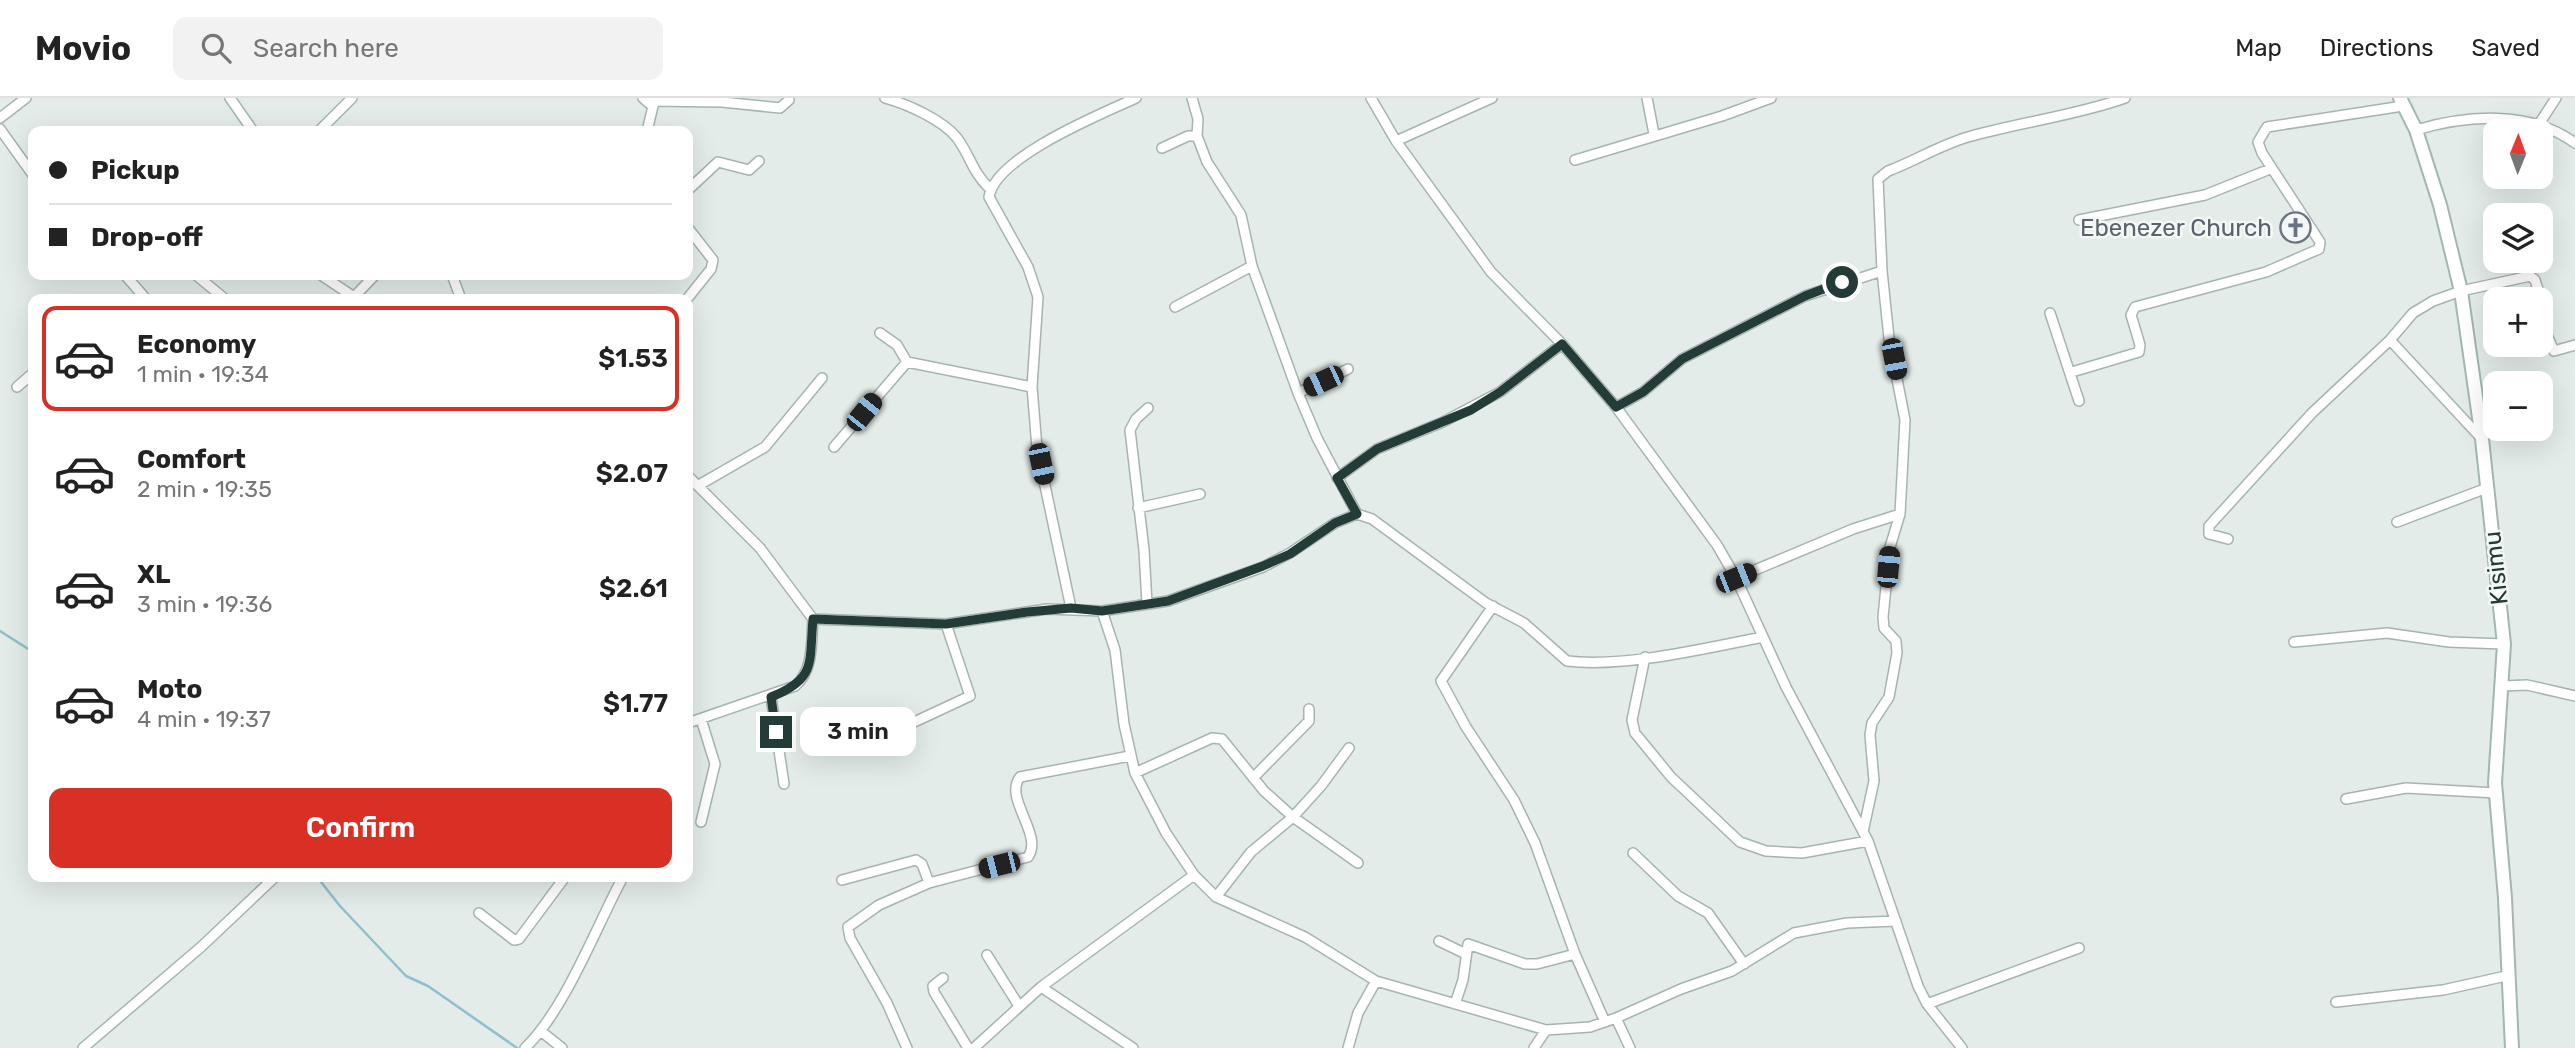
<!DOCTYPE html>
<meta charset="utf-8">
<style>
:root{--surface:#fff;--page:#f2f2f2;--text:#222;--muted:#767676;--line:#e0e0e0;--accent:#d93025}
body{margin:0;font-family:Rubik,sans-serif;background:var(--page);color:var(--text);height:100vh;display:flex;flex-direction:column;font-size:26px;white-space:nowrap}
*{box-sizing:border-box;margin:0}
p{font-size:23px;color:var(--muted)}
.icon{flex:none;width:38px;height:38px;fill:none;stroke:currentColor;stroke-width:2;stroke-linecap:round;stroke-linejoin:round}
.map{position:relative;flex:1;overflow:hidden}
.drawer{position:absolute;left:28px;top:196px;width:665px;height:588px;display:flex;flex-direction:column;background:var(--surface);border-radius:14px;box-shadow:0 7px 28px #0002}
.drawer>*{flex:none}
.banner{position:absolute;left:28px;top:28px;width:665px;height:154px;border-radius:14px;box-shadow:0 7px 28px #0002;display:grid;align-content:center;height:154px;padding:0 21px;background:var(--surface)}
.needle{width:46px;rotate:1deg}
.controls{position:absolute;left:2483px;top:21px;display:grid;gap:14px}
.controls a{display:grid;place-items:center;width:70px;height:70px;border-radius:14px;background:var(--surface);box-shadow:0 7px 28px #0002;font-size:35px}
.end{position:absolute;width:32px;height:32px;margin:-16px;border:9px solid #243c37;background:#fff;box-shadow:0 0 0 4px #fff}
.from{border-radius:50%}
.bubble{position:absolute;height:49px;border-radius:14px;background:var(--surface);box-shadow:0 7px 28px #0002;font-size:23px;font-weight:600;line-height:49px;text-align:center}
.car{position:absolute;width:21px;height:42px;margin:-21px -10px;border-radius:9px;box-shadow:0 0 5px 2px #0007;background:linear-gradient(#222 24%,#8ab4d8 0 40%,#222 0 76%,#8ab4d8 0 86%,#222 0)}
.banner b{display:flex;align-items:center;gap:24px;height:66px;font-size:26px}
.banner b+b{border-top:2px solid var(--line)}
.banner i{width:18px;height:18px;background:var(--text)}
ul{padding:12px 0 0;list-style:none}
li{display:flex;align-items:center;gap:21px;height:105px;margin:0 14px 10px;padding:0 7px;border:4px solid transparent;border-radius:14px}
li div{flex:1}
li b{display:block;font-size:26px}
li em{font-style:normal;font-weight:600}
li.selected{border-color:var(--accent)}
li>.icon{width:63px;height:63px;stroke-width:1.5}
.cta{display:flex;gap:14px;margin-top:auto;padding:14px 21px}
.cta a{flex:1;height:80px;border-radius:14px;background:var(--accent);color:#fff;font-size:28px;font-weight:600;line-height:80px;text-align:center}
header{display:flex;align-items:center;gap:42px;box-sizing:border-box;height:98px;padding:0 35px;background:var(--surface);border-bottom:2px solid var(--line)}
header strong{font-size:33px}
nav{display:flex;gap:38px;margin-inline-start:auto;font-size:24px}
.search{width:490px;height:63px;background:var(--page);display:flex;align-items:center;gap:18px;box-sizing:border-box;padding:0 24px;border-radius:14px;color:var(--muted);font-size:26px}
.map>svg:first-child{display:block}
.lines{fill:none;stroke-linecap:round;stroke-linejoin:round}
.stream{stroke:#8ec0cd;stroke-width:2.5}
.street-casing{stroke:#a6b4af;stroke-width:12}
.secondary-casing{stroke:#a2b7b0;stroke-width:16}
.street{stroke:#fff;stroke-width:9}
.secondary{stroke:#fff;stroke-width:12}
.route{stroke:#243c37;stroke-width:9}
.labels{text-anchor:middle;stroke-width:5;stroke-linejoin:round;paint-order:stroke}
.worship-label{font-size:24px;fill:#5b616d;stroke:#f3f8f6;text-anchor:end}
.street-label{font-size:24px;fill:#243c37;stroke:#f3f8f6}
</style>
<header>
<strong>Movio</strong>
<div class="search"><svg class="icon" aria-label="search" viewBox="0 0 24 24"><circle cx="10" cy="10" r="6"/><path d="M15 15l6 6"/></svg>Search here</div>
<nav><a>Map</a><a>Directions</a><a>Saved</a></nav>
</header>
<div class="map">
<svg width="2575" height="950" viewBox="0 0 2575 950">
<rect width="100%" height="100%" fill="#e3ece8"/>
<g class="lines">
<path class="stream" d="M 0,533 L 33,554
M 317,779 L 340,808 L 406,878 L 428,888 L 517,950"/>
<defs>
<path id="street" d="M 230,0 L 253,33
M 643,0 L 652,8
M 885,0 C 907,6 943,22 957,40 C 971,59 971,72 990,91
M 1192,0 L 1198,21 L 1197,38
M 1371,0 L 1396,43 L 1491,174 L 1562,246 L 1616,309 L 1717,447 L 1736,480 L 1786,589 L 1868,743 L 1918,888 L 1927,906 L 1962,950
M 1647,0 L 1654,36
M 654,3 L 722,4 L 780,10 L 789,2
M 0,20 L 26,0
M 2539,26 L 2556,0
M 0,31 L 33,77
M 2416,32 C 2467,17 2530,12 2575,45
M 319,33 L 352,0
M 647,33 L 655,0
M 1396,43 L 1492,0
M 1162,50 L 1188,38 L 1197,38 L 1207,64 L 1241,117 L 1252,168 L 1298,295 L 1317,340 L 1357,416
M 1575,62 L 1722,18 L 1771,0
M 688,92 L 718,64 L 749,72 L 759,63
M 2079,122 L 2205,97 L 2270,71
M 125,177 L 146,201
M 196,177 L 225,201
M 321,177 L 354,199
M 452,177 L 461,201
M 352,201 L 375,177
M 687,201 L 711,171 L 713,162 L 688,130
M 2541,202 L 2547,237 L 2554,253 L 2575,247
M 1175,209 L 1252,168
M 2050,215 L 2079,303
M 880,235 L 897,247 L 907,264
M 2390,242 L 2413,215 L 2433,203 L 2461,193 L 2530,178 L 2535,182 L 2541,201
M 2072,274 L 2139,254 L 2140,247 L 2131,217 L 2135,209 L 2266,174 L 2319,151 L 2320,144 L 2262,55 L 2258,44 L 2267,29 L 2403,8
M 17,289 L 33,275
M 1298,295 L 1348,271
M 1616,309 L 1643,294 L 1682,261 L 1805,198 L 1882,173
M 834,349 L 907,264 L 1032,289
M 688,378 L 760,450 L 813,521 L 946,526 L 1047,511 L 1102,513 L 1168,503 L 1263,469 L 1290,455 L 1335,425 L 1357,416 L 1372,421 L 1486,505 L 1524,525 L 1567,563 C 1624,570 1706,550 1763,539
M 1337,380 L 1377,351 L 1443,324 L 1500,294 L 1562,246
M 699,387 L 765,349 L 822,280
M 1138,410 L 1200,396
M 2397,424 L 2487,390
M 2228,441 L 2209,436 L 2209,428 L 2312,315 L 2390,242 L 2482,341
M 1736,480 L 1853,431 L 1900,416
M 1147,506 L 1144,452 L 1130,332 L 1136,321 L 1148,310
M 1493,508 L 1441,583 L 1466,629 L 1514,702 L 1535,745 L 1575,856 L 1605,924
M 1071,510 L 1037,350 L 1032,289 L 1038,199 L 1028,169 L 989,99 C 995,59 1101,16 1136,0
M 1102,513 L 1115,552 L 1124,626 L 1135,675 L 1166,735 L 1194,777 L 1216,799 L 1305,839 L 1376,883 L 1546,932 L 1590,929 L 1616,920 L 1681,891 L 1732,873 L 1794,835 L 1847,825 L 1896,823
M 2294,544 L 2387,535 L 2449,544 L 2504,546
M 1645,559 L 1632,622 L 1635,635 L 1671,679 L 1740,744 L 1766,753 L 1802,755 L 1868,743
M 2502,588 L 2527,587 L 2575,598
M 771,599 L 784,686
M 688,625 L 795,588 C 814,572 811,544 813,521
M 910,626 L 970,598 L 946,526
M 1135,675 L 1212,640 L 1222,641 L 1264,693 L 1293,719 L 1358,765
M 1253,680 L 1309,623 L 1309,611
M 2346,701 L 2406,690 L 2496,695
M 701,724 L 715,666 L 701,621
M 1863,734 L 1874,683 L 1870,637 L 1872,625 L 1889,599 L 1897,555 L 1896,543 L 1884,530 L 1883,519 L 1890,449 L 1900,416 L 1905,322 L 1889,240 L 1882,173 L 1878,81 L 1888,73 C 1915,63 1940,47 1968,39 C 2020,24 2074,18 2125,0
M 1633,755 L 1678,798 L 1708,815 L 1744,866
M 842,782 L 916,762 L 922,766 L 929,785
M 1216,799 L 1251,754 L 1293,719 L 1321,688 L 1349,650
M 479,815 L 514,842 L 519,841 L 565,779
M 1439,843 L 1466,856
M 987,857 L 1019,908
M 943,880 L 933,888 L 934,894 L 968,950
M 1041,889 L 1133,950
M 2336,904 L 2443,892 L 2506,878
M 1455,906 L 1463,882 L 1468,846 L 1525,866 L 1537,866 L 1575,856
M 1927,906 L 2079,850
M 1616,920 L 1630,950
M 542,934 L 562,950
M 83,950 L 201,849 L 275,779
M 525,950 C 565,912 596,829 623,779
M 907,950 L 887,905 L 850,840 L 848,829 L 879,807 L 929,785 L 1028,759 C 1044,737 1003,700 1020,679 L 1130,658
M 974,950 L 1041,889 L 1194,777
M 1348,950 L 1358,915 L 1376,883
M 1534,950 L 1546,932"/>
<path id="secondary" d="M 2400,0 L 2416,32 L 2440,107 L 2461,193 L 2482,341 L 2504,546 L 2495,685 L 2505,800 L 2512,950"/>
</defs>
<use href="#street" class="street-casing"/>
<use href="#secondary" class="secondary-casing"/>
<use href="#street" class="street"/>
<use href="#secondary" class="secondary"/>
</g>
<g class="lines">
<path class="route" d="M 776,634 L 771,599 C 817,581 809,564 813,521 L 946,526 L 1027,514 L 1071,510 L 1102,513 L 1168,503 L 1263,468 L 1290,456 L 1335,425 L 1357,416 L 1337,380 L 1377,351 L 1471,312 L 1500,294 L 1562,246 L 1616,309 L 1643,294 L 1682,261 L 1805,198 L 1842,184"/>
</g>
<defs>
<symbol id="church-ring" viewBox="-11 -11 22 22"><circle r="9.5" fill="#f3f8f6" stroke="#6b7280" stroke-width="1.5"/><path d="M-1.2-6h2.4v3.5h3.3v2.4h-3.3V6h-2.4V-.1h-3.3v-2.4h3.3Z" fill="#6b7280"/></symbol>
</defs>
<g fill-rule="evenodd">
<use href="#church-ring" x="2278" y="112" width="35" height="35"/>
</g>
<g class="labels">
<g class="worship-label">
<text x="2272" y="138">Ebenezer Church</text>
</g>
<g class="street-label">
<text transform="translate(2496 470) rotate(-96)" y="8">Kisimu</text>
</g>
</g>
</svg>
<div class="controls">
<a><svg class="needle" viewBox="-14 -14 28 28"><path d="M0-13l5 13h-10z" fill="#e53935"/><path d="M0 13l5-13h-10z" fill="#767676"/></svg></a>
<a><svg class="icon" aria-label="layers" viewBox="0 0 24 24"><path d="M12 4l9 5-9 5-9-5zM3 14l9 5 9-5"/></svg></a>
<a>+</a>
<a>−</a>
</div>
<i class="end from" style="left:1842px;top:184px"></i>
<i class="end" style="left:776px;top:634px"></i>
<div class="bubble" style="left:800px;top:609px;width:116px">3 min</div>
<i class="car" style="left:1894px;top:261px;rotate:169deg"></i>
<i class="car" style="left:1323px;top:283px;rotate:245deg"></i>
<i class="car" style="left:864px;top:314px;rotate:39deg"></i>
<i class="car" style="left:1041px;top:366px;rotate:168deg"></i>
<i class="car" style="left:1888px;top:469px;rotate:5deg"></i>
<i class="car" style="left:1736px;top:480px;rotate:68deg"></i>
<i class="car" style="left:999px;top:767px;rotate:256deg"></i>
<div class="banner">
<b><i class="from"></i>Pickup</b>
<b><i></i>Drop-off</b>
</div>
<section class="drawer">
<ul>
<li class="selected"><svg class="icon" aria-label="car" viewBox="0 0 24 24"><path d="M5 17H2v-5l4-1 3-4h7l3 4 3 1v5h-3M9 17h6M6 11h13"/><circle cx="7" cy="17" r="2"/><circle cx="17" cy="17" r="2"/></svg><div><b>Economy</b><p>1 min · 19:34</p></div><em>$1.53</em></li>
<li><svg class="icon" aria-label="car" viewBox="0 0 24 24"><path d="M5 17H2v-5l4-1 3-4h7l3 4 3 1v5h-3M9 17h6M6 11h13"/><circle cx="7" cy="17" r="2"/><circle cx="17" cy="17" r="2"/></svg><div><b>Comfort</b><p>2 min · 19:35</p></div><em>$2.07</em></li>
<li><svg class="icon" aria-label="car" viewBox="0 0 24 24"><path d="M5 17H2v-5l4-1 3-4h7l3 4 3 1v5h-3M9 17h6M6 11h13"/><circle cx="7" cy="17" r="2"/><circle cx="17" cy="17" r="2"/></svg><div><b>XL</b><p>3 min · 19:36</p></div><em>$2.61</em></li>
<li><svg class="icon" aria-label="car" viewBox="0 0 24 24"><path d="M5 17H2v-5l4-1 3-4h7l3 4 3 1v5h-3M9 17h6M6 11h13"/><circle cx="7" cy="17" r="2"/><circle cx="17" cy="17" r="2"/></svg><div><b>Moto</b><p>4 min · 19:37</p></div><em>$1.77</em></li>
</ul>
<div class="cta"><a>Confirm</a></div>
</section>
</div>
